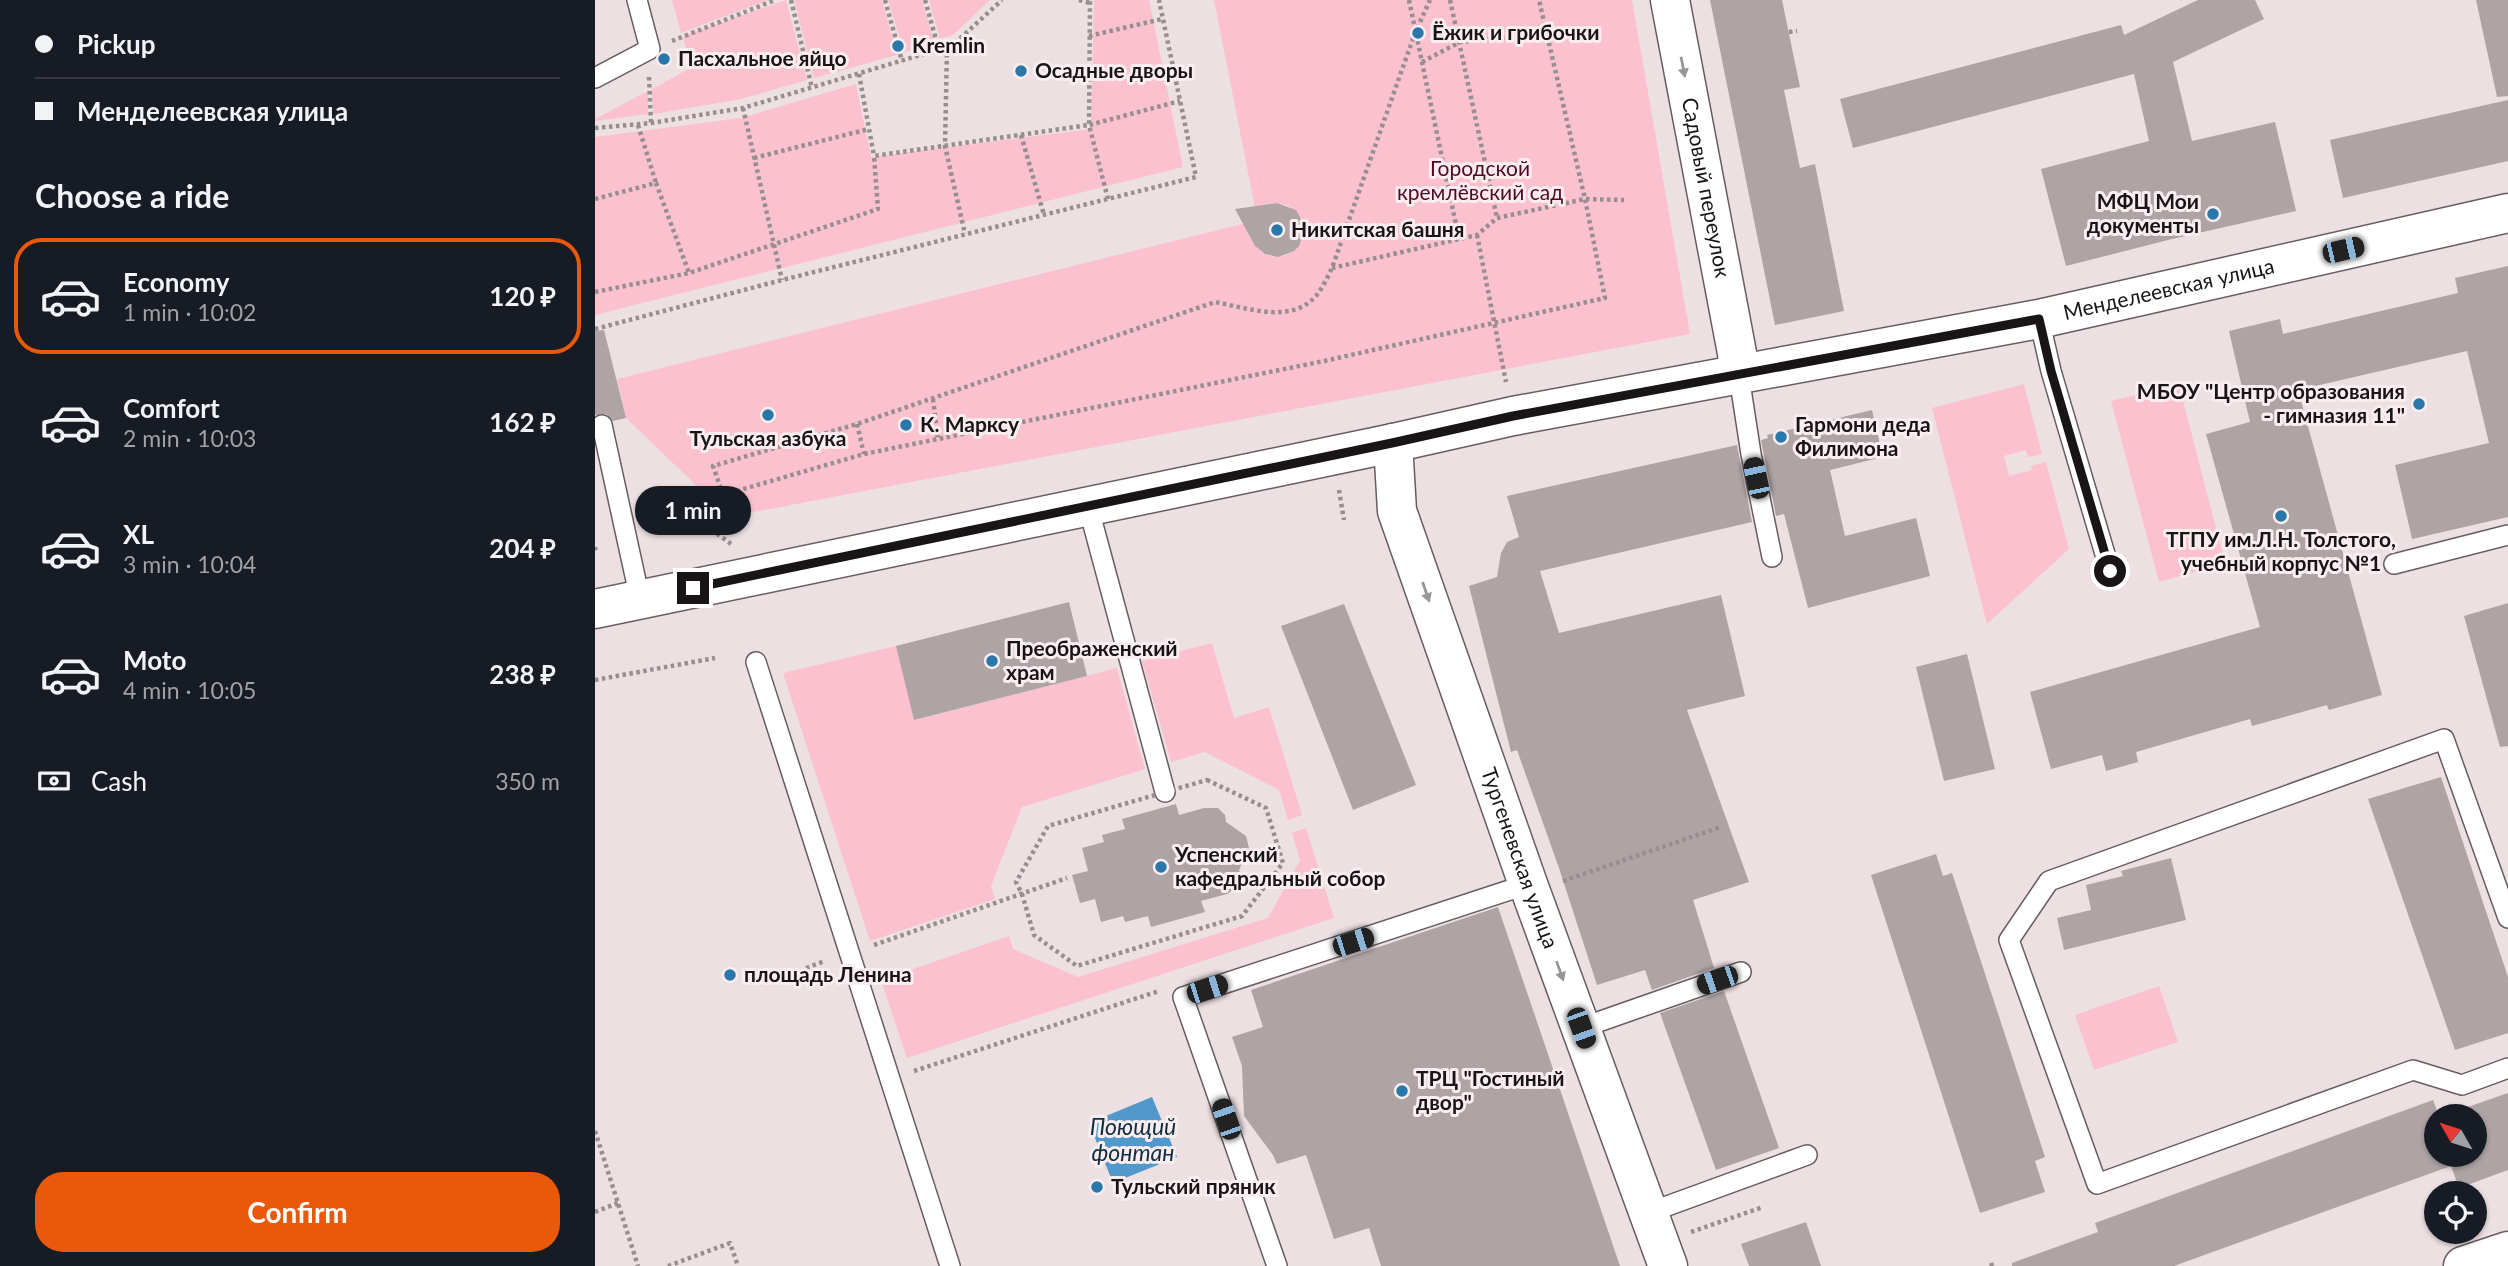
<!DOCTYPE html>
<meta charset="utf-8">
<style>
:root{--surface:#171b24;--page:#20242c;--text:#f1f3f6;--muted:#9ea1a6;--line:#363941;--accent:#ea580c}
body{margin:0;font-family:Lato,sans-serif;background:var(--page);color:var(--text);height:100vh;display:flex;flex-direction:column;font-size:26px;white-space:nowrap}
*{box-sizing:border-box;margin:0}
p{font-size:23px;color:var(--muted)}
.icon{flex:none;width:38px;height:38px;fill:none;stroke:currentColor;stroke-width:2;stroke-linecap:round;stroke-linejoin:round}
.map{position:relative;flex:1;overflow:hidden}
.panel{display:flex;flex-direction:column;background:var(--surface);width:595px}
.panel>*{flex:none}
.hud{display:grid;align-content:center;height:154px;padding:0 35px;background:var(--surface)}
.needle{width:46px;rotate:309deg}
.buttons{position:absolute;left:1829px;top:1104px;display:grid;gap:14px}
.buttons a{display:grid;place-items:center;width:63px;height:63px;border-radius:50%;background:var(--surface);box-shadow:0 2px 5px #0004;font-size:35px}
.end{position:absolute;width:32px;height:32px;margin:-16px;border:9px solid #191415;background:#fff;box-shadow:0 0 0 4px #fff}
.from{border-radius:50%}
.bubble{position:absolute;height:49px;border-radius:24px;background:var(--surface);box-shadow:0 2px 5px #0004;font-size:23px;font-weight:700;line-height:49px;text-align:center}
.car{position:absolute;width:21px;height:42px;margin:-21px -10px;border-radius:9px;box-shadow:0 0 5px 2px #0007;background:linear-gradient(#222 24%,#8ab4d8 0 40%,#222 0 76%,#8ab4d8 0 86%,#222 0)}
.hud b{display:flex;align-items:center;gap:24px;height:66px;font-size:26px}
.hud b+b{border-top:2px solid var(--line)}
.hud i{width:18px;height:18px;background:var(--text)}
ul{padding:0;list-style:none}
li{display:flex;align-items:center;gap:21px;height:116px;margin:0 14px 10px;padding:0 21px;border:4px solid transparent;border-radius:28px}
li div{flex:1}
li b{display:block;font-size:26px}
li em{font-style:normal;font-weight:700}
li.on{border-color:var(--accent)}
li>.icon{width:63px;height:63px;stroke-width:1.5}
h2{padding:0 35px;font-size:32px;line-height:84px}
.pay{display:flex;align-items:center;gap:18px;height:77px;padding:0 35px;font-size:26px}
.pay p{margin-inline-start:auto}
.button{display:flex;gap:14px;margin-top:auto;padding:14px 35px}
.button a{flex:1;height:80px;border-radius:28px;background:var(--accent);color:#fff;font-size:28px;font-weight:700;line-height:80px;text-align:center}
main{display:flex;flex:1;min-height:0}
.map>svg:first-child{display:block}
.green{fill:#fcc1cf}
.water{fill:#5298cb}
.building{fill:#aea3a5}
.lines{fill:none;stroke-linecap:round;stroke-linejoin:round}
.service-casing{stroke:#675d5f;stroke-width:22}
.minor-casing{stroke:#675d5f;stroke-width:41}
.primary-casing{stroke:#675d5f;stroke-width:41}
.path{stroke:#978e90;stroke-width:4.5;stroke-dasharray:3.5 3.5;stroke-linecap:butt}
.service{stroke:#fff;stroke-width:19}
.minor{stroke:#fff;stroke-width:38}
.primary{stroke:#fff;stroke-width:38}
.oneway{fill:#989596}
.route{stroke:#191415;stroke-width:9}
.poi-dot{fill:#2a77aa;stroke:#f9edef;stroke-width:2.5}
.labels{text-anchor:middle;stroke-width:6;stroke-linejoin:round;paint-order:stroke}
.poi-label{font-size:21px;font-weight:bold;fill:#191415;stroke:#f9edef;text-anchor:start}
.park-label{font-size:21px;fill:#530826;stroke:#f9edef}
.street-label{font-size:21px;fill:#191415;stroke:#f9edef}
.water-label{font-size:23px;font-style:italic;fill:#102f44;stroke:#f9edef}
</style>
<main>
<section class="panel">
<div class="hud">
<b><i class="from"></i>Pickup</b>
<b><i></i>Менделеевская улица</b>
</div>
<h2>Choose a ride</h2>
<ul>
<li class="on"><svg class="icon" aria-label="car" viewBox="0 0 24 24"><path d="M5 17H2v-5l4-1 3-4h7l3 4 3 1v5h-3M9 17h6M6 11h13"/><circle cx="7" cy="17" r="2"/><circle cx="17" cy="17" r="2"/></svg><div><b>Economy</b><p>1 min · 10:02</p></div><em>120 ₽</em></li>
<li><svg class="icon" aria-label="car" viewBox="0 0 24 24"><path d="M5 17H2v-5l4-1 3-4h7l3 4 3 1v5h-3M9 17h6M6 11h13"/><circle cx="7" cy="17" r="2"/><circle cx="17" cy="17" r="2"/></svg><div><b>Comfort</b><p>2 min · 10:03</p></div><em>162 ₽</em></li>
<li><svg class="icon" aria-label="car" viewBox="0 0 24 24"><path d="M5 17H2v-5l4-1 3-4h7l3 4 3 1v5h-3M9 17h6M6 11h13"/><circle cx="7" cy="17" r="2"/><circle cx="17" cy="17" r="2"/></svg><div><b>XL</b><p>3 min · 10:04</p></div><em>204 ₽</em></li>
<li><svg class="icon" aria-label="car" viewBox="0 0 24 24"><path d="M5 17H2v-5l4-1 3-4h7l3 4 3 1v5h-3M9 17h6M6 11h13"/><circle cx="7" cy="17" r="2"/><circle cx="17" cy="17" r="2"/></svg><div><b>Moto</b><p>4 min · 10:05</p></div><em>238 ₽</em></li>
</ul>
<div class="pay"><svg class="icon" aria-label="cash" viewBox="0 0 24 24"><path d="M3 7h18v10H3z"/><circle cx="12" cy="12" r="2"/></svg>Cash<p>350 m</p></div>
<div class="button"><a>Confirm</a></div>
</section>
<div class="map">
<svg width="1913" height="1266" viewBox="0 0 1913 1266">
<rect width="100%" height="100%" fill="#ece0e2"/>
<path class="green" d="M 77,0 L 173,0 L 86,33 Z
M 191,0 L 212,80 L 146,99 L 59,114 L 56,90 L 95,68 L 88,36 Z
M 199,0 L 287,0 L 302,55 L 219,78 Z
M 293,0 L 327,0 L 340,44 L 309,52 Z
M 334,0 L 395,0 L 358,35 L 345,39 Z
M 499,0 L 554,0 L 588,167 L 0,315 L 0,137 L 146,118 L 261,84 L 276,157 L 496,129 Z
M 619,0 L 1037,0 L 1095,334 L 138,516 L 105,489 L 31,418 L 22,379 L 655,222 C 654,242 662,255 683,257 C 734,247 698,178 661,213 Z
M 53,91 L 53,114 L 0,121 L 0,119 Z
M 1429,384 L 1447,454 L 1433,457 L 1431,450 L 1409,456 L 1414,476 L 1437,470 L 1436,466 L 1451,462 L 1474,549 L 1392,624 L 1337,408 Z
M 1584,385 L 1630,563 L 1564,582 L 1516,401 Z
M 617,643 L 639,718 L 674,707 L 707,815 L 693,820 L 684,790 L 610,752 L 576,762 L 547,661 Z
M 301,646 L 320,720 L 522,668 L 550,769 L 427,807 L 396,886 L 400,899 L 275,941 L 188,673 Z
M 711,828 L 739,918 L 312,1058 L 286,980 L 414,936 L 418,949 L 483,977 L 673,918 L 705,860 L 697,833 Z
M 1564,986 L 1583,1042 L 1499,1070 L 1480,1015 Z"/>
<path class="water" d="M 557,1097 L 582,1157 L 518,1183 L 494,1123 Z"/>
<path class="building" d="M 1115,0 L 1187,0 L 1205,87 L 1189,90 L 1205,168 L 1220,164 L 1249,311 L 1180,325 Z
M 1603,0 L 1660,0 L 1669,19 L 1578,62 L 1597,141 L 1680,122 L 1701,211 L 1577,239 L 1471,266 L 1446,169 L 1554,141 L 1539,74 L 1258,148 L 1245,99 L 1526,25 L 1529,35 Z
M 1881,0 L 1913,0 L 1913,96 L 1902,97 Z
M 1913,100 L 1913,161 L 1748,198 L 1735,140 Z
M 682,203 L 701,210 L 707,221 L 709,233 L 704,246 L 699,251 L 683,257 L 670,254 L 660,246 L 640,209 Z
M 1913,266 L 1913,517 L 1817,539 L 1800,465 L 1894,443 L 1872,351 L 1703,390 L 1787,695 L 1734,710 L 1732,705 L 1657,726 L 1655,719 L 1541,752 L 1543,762 L 1511,771 L 1507,755 L 1456,769 L 1435,692 L 1665,627 L 1611,434 L 1655,422 L 1634,331 L 1685,319 L 1688,334 L 1863,293 L 1860,278 Z
M 9,330 L 31,418 L 18,421 L 11,414 L 0,415 L 0,331 Z
M 1277,410 L 1288,457 L 1235,470 L 1250,536 L 1321,518 L 1335,576 L 1213,608 L 1189,514 L 1181,516 L 1166,440 L 1173,438 L 1172,435 Z
M 1142,445 L 1157,522 L 945,571 L 964,633 L 1126,595 L 1150,696 L 1092,710 L 1154,882 L 1098,900 L 1119,968 L 1057,990 L 1050,970 L 1002,985 L 964,868 L 922,750 L 916,752 L 874,586 L 902,577 L 906,553 L 912,542 L 924,537 L 912,496 Z
M 474,602 L 492,676 L 319,720 L 301,646 Z
M 1913,603 L 1913,746 L 1905,747 L 1869,616 Z
M 749,604 L 821,785 L 758,810 L 686,626 Z
M 1372,654 L 1400,769 L 1349,781 L 1321,667 Z
M 1846,777 L 1913,977 L 1913,1033 L 1860,1050 L 1773,799 Z
M 581,804 L 584,815 L 609,808 L 623,808 L 630,815 L 631,822 L 651,836 L 654,848 L 644,870 L 647,877 L 644,886 L 632,894 L 606,901 L 610,912 L 556,927 L 553,916 L 530,922 L 528,916 L 506,922 L 500,899 L 485,903 L 477,875 L 493,871 L 487,848 L 509,842 L 507,835 L 530,829 L 527,819 Z
M 1341,854 L 1348,876 L 1357,873 L 1450,1157 L 1440,1161 L 1450,1192 L 1385,1213 L 1276,875 Z
M 1576,858 L 1591,920 L 1469,950 L 1462,918 L 1496,910 L 1491,885 L 1528,876 L 1526,871 Z
M 903,907 L 1025,1266 L 786,1266 L 774,1228 L 739,1239 L 711,1155 L 682,1164 L 678,1155 L 649,1116 L 647,1066 L 637,1037 L 668,1027 L 656,990 Z
M 1129,991 L 1184,1148 L 1121,1170 L 1065,1013 Z
M 1913,1093 L 1913,1170 L 1864,1188 L 1856,1166 L 1579,1266 L 1417,1266 L 1417,1263 L 1503,1232 L 1500,1223 L 1838,1100 L 1844,1116 L 1841,1116 L 1841,1155 L 1880,1155 L 1880,1116 L 1847,1116 Z
M 1211,1222 L 1226,1266 L 1154,1266 L 1146,1244 Z"/>
<g class="lines">
<defs>
<path id="service" d="M 0,78 L 55,49 L 42,0
M 1444,319 L 1456,371 L 1515,571
M 1144,376 L 1156,454 L 1177,557
M 7,425 L 45,599
M 493,506 L 570,792
M 1799,564 L 1913,535
M 161,662 L 355,1266
M 1913,918 L 1849,739 L 1454,881 L 1414,940 L 1502,1184 L 1818,1070 L 1867,1085 L 1913,1068
M 986,1028 L 1146,972
M 1053,1213 L 1212,1155
M 682,1266 L 588,997 L 933,884"/>
<g id="minor">
<path id="s1" d="M 1075,0 L 1142,353 L 1144,376"/>
<path id="s2" d="M 798,443 L 802,511 L 933,884 L 1073,1266"/>
<path id="s3" d="M 0,609 L 798,443 L 918,416 L 1444,319 L 1913,213"/>
</g>
<path id="primary" d="M 1868,1266 L 1913,1251"/>
</defs>
<use href="#service" class="service-casing"/>
<use href="#minor" class="minor-casing"/>
<use href="#primary" class="primary-casing"/>
<path class="path" d="M 196,0 L 217,88
M 290,0 L 307,61
M 330,0 L 344,50
M 484,0 L 495,3
M 814,0 L 864,239
M 855,0 L 902,218
M 1194,32 L 1202,31
M 494,36 L 567,19
M 77,41 L 180,0
M 352,47 L 350,146 L 370,234
M 827,62 L 865,42 L 952,34
M 264,74 L 279,156
M 54,77 L 56,123
M 148,108 L 187,280
M 43,125 L 61,183
M 0,128 L 56,123 L 148,108 L 352,47 L 359,44 L 407,0
M 426,135 L 449,215
M 159,158 L 274,129
M 0,199 L 61,183 L 94,273
M 513,199 L 494,125 L 585,101
M 882,235 L 911,382
M 737,268 L 882,235 L 902,218 L 990,199 L 1029,200
M 0,292 L 94,273 L 283,209 L 279,156 L 494,125 L 495,0
M 0,329 L 187,280 L 601,177 L 564,0
M 338,399 L 343,440
M 262,424 L 269,454
M 744,490 L 749,520
M 128,495 L 118,466 L 262,424 L 620,302 C 653,308 700,326 724,292 C 729,285 733,276 737,268 L 820,33 L 835,0
M 136,544 L 83,505 L 128,495 L 269,454 L 729,361 L 1010,298 L 990,199 L 944,0
M 0,547 L 1,553
M 0,680 L 120,658
M 612,780 L 671,808 L 688,863 L 647,916 L 482,966 L 439,935 L 427,894 L 421,882 L 453,826 Z
M 968,881 L 1126,827
M 279,945 L 472,878
M 211,968 L 230,961
M 319,1071 L 564,991
M 0,1131 L 43,1266
M 0,1212 L 23,1203
M 1096,1232 L 1168,1207
M 1396,1263 L 1397,1266
M 73,1266 L 135,1243 L 143,1266"/>
<use href="#service" class="service"/>
<use href="#minor" class="minor"/>
<use href="#primary" class="primary"/>
</g>
<defs><path id="oneway-solid" d="M-6-.8H1V-3.2L6.5 0L1 3.2V.8H-6Z" transform="scale(1.75)"/></defs>
<g class="oneway">
<use href="#oneway-solid" transform="translate(1088 67) rotate(79)"/>
<use href="#oneway-solid" transform="translate(831 592) rotate(71)"/>
<use href="#oneway-solid" transform="translate(965 971) rotate(70)"/>
</g>
<g class="lines">
<path class="route" d="M 98,588 L 797,443 L 918,416 L 1444,319 L 1456,371 L 1515,571"/>
</g>
<g class="poi-dot">
<circle cx="823" cy="33" r="7"/>
<circle cx="303" cy="46" r="7"/>
<circle cx="69" cy="59" r="7"/>
<circle cx="426" cy="71" r="7"/>
<circle cx="1618" cy="214" r="7"/>
<circle cx="682" cy="230" r="7"/>
<circle cx="1824" cy="404" r="7"/>
<circle cx="173" cy="415" r="7"/>
<circle cx="311" cy="425" r="7"/>
<circle cx="1186" cy="437" r="7"/>
<circle cx="1686" cy="516" r="7"/>
<circle cx="397" cy="661" r="7"/>
<circle cx="566" cy="867" r="7"/>
<circle cx="135" cy="975" r="7"/>
<circle cx="807" cy="1091" r="7"/>
<circle cx="502" cy="1187" r="7"/>
</g>
<g class="labels">
<g class="poi-label">
<text x="837" y="40">Ёжик и грибочки</text>
<text x="317" y="53">Kremlin</text>
<text x="83" y="66">Пасхальное яйцо</text>
<text x="440" y="78">Осадные дворы</text>
<text x="1604" y="209" text-anchor="end">МФЦ Мои<tspan x="1604" dy="24">документы</tspan></text>
<text x="696" y="237">Никитская башня</text>
<text x="1810" y="399" text-anchor="end">МБОУ "Центр образования<tspan x="1810" dy="24">- гимназия 11"</tspan></text>
<text x="325" y="432">К. Марксу</text>
<text x="1200" y="432">Гармони деда<tspan x="1200" dy="24">Филимона</tspan></text>
<text x="173" y="446" text-anchor="middle">Тульская азбука</text>
<text x="1686" y="547" text-anchor="middle">ТГПУ им.Л.Н. Толстого,<tspan x="1686" dy="24">учебный корпус №1</tspan></text>
<text x="411" y="656">Преображенский<tspan x="411" dy="24">храм</tspan></text>
<text x="580" y="862">Успенский<tspan x="580" dy="24">кафедральный собор</tspan></text>
<text x="149" y="982">площадь Ленина</text>
<text x="821" y="1086">ТРЦ "Гостиный<tspan x="821" dy="24">двор"</tspan></text>
<text x="516" y="1194">Тульский пряник</text>
</g>
<g class="park-label">
<text x="885" y="176">Городской<tspan x="885" dy="24">кремлёвский сад</tspan></text>
</g>
<g class="street-label">
<text dy="7" stroke="none"><textPath href="#s1" startOffset="191">Садовый переулок</textPath></text>
<text dy="7" stroke="none"><textPath href="#s3" startOffset="1606">Менделеевская улица</textPath></text>
<text dy="7" stroke="none"><textPath href="#s2" startOffset="436">Тургеневская улица</textPath></text>
</g>
<g class="water-label">
<text x="538" y="1135">Поющий<tspan x="538" dy="26">фонтан</tspan></text>
</g>
</g>
</svg>
<div class="buttons">
<a><svg class="needle" viewBox="-14 -14 28 28"><path d="M0-13l5 13h-10z" fill="#e53935"/><path d="M0 13l5-13h-10z" fill="#9ea1a6"/></svg></a>
<a><svg class="icon" aria-label="locate" viewBox="0 0 24 24"><circle cx="12" cy="12" r="6"/><path d="M12 2v4M12 18v4M2 12h4M18 12h4"/></svg></a>
</div>
<i class="end from" style="left:1515px;top:571px"></i>
<i class="end" style="left:98px;top:588px"></i>
<div class="bubble" style="left:40px;top:486px;width:116px">1 min</div>
<i class="car" style="left:1748px;top:250px;rotate:77deg"></i>
<i class="car" style="left:1161px;top:478px;rotate:348deg"></i>
<i class="car" style="left:758px;top:942px;rotate:72deg"></i>
<i class="car" style="left:1122px;top:980px;rotate:251deg"></i>
<i class="car" style="left:612px;top:989px;rotate:72deg"></i>
<i class="car" style="left:986px;top:1028px;rotate:160deg"></i>
<i class="car" style="left:631px;top:1119px;rotate:341deg"></i>
</div>
</main>
